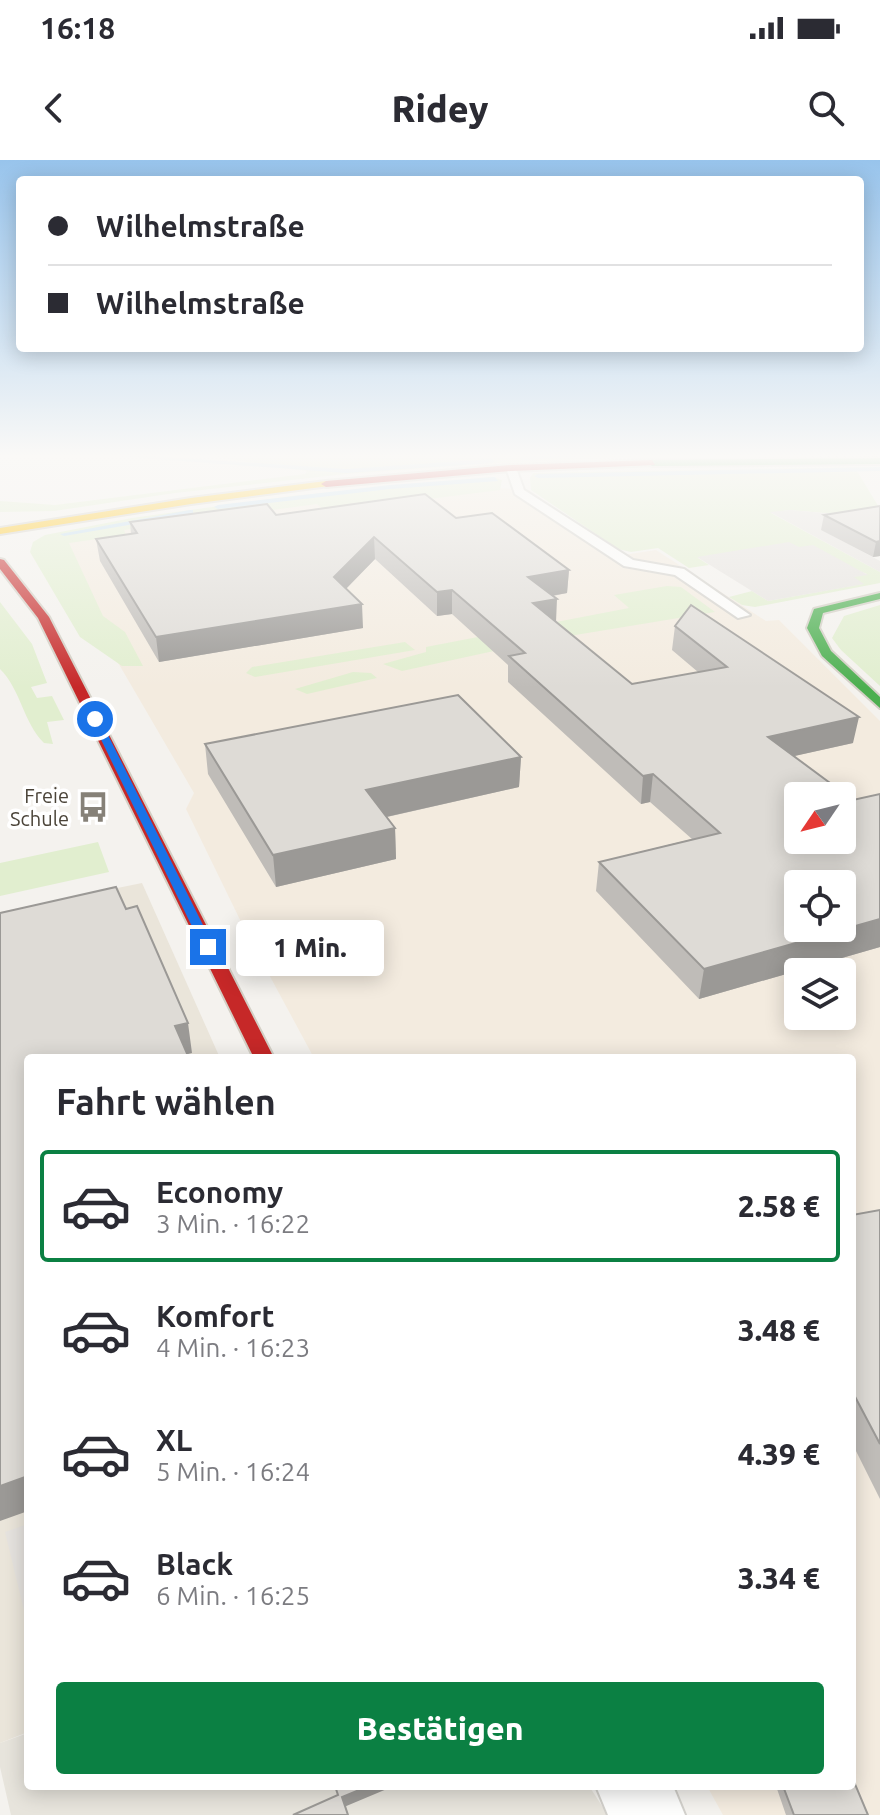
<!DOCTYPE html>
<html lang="de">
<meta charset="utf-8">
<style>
:root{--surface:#fff;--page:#f7f7f7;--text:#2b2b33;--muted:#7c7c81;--line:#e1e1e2;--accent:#0b8043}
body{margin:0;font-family:Ubuntu,sans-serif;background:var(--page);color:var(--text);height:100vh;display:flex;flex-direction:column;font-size:30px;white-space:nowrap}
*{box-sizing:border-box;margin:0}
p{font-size:26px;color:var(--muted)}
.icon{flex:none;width:44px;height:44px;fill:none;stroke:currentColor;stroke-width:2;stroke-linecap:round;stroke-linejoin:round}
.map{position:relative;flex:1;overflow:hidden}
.details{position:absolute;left:24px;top:894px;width:832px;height:736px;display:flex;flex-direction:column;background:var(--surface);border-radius:8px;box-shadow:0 4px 20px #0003}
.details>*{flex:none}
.top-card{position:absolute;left:16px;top:16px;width:848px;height:176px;border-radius:8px;box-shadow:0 4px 20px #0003;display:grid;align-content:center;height:176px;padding:0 32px;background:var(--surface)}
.needle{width:52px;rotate:235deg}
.tools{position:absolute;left:784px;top:622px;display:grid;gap:16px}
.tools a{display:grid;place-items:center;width:72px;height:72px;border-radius:8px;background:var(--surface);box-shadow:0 4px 20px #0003;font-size:40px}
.end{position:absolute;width:36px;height:36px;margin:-18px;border:10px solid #1a73e8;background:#fff;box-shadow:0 0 0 4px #fff}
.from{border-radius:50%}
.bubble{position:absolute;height:56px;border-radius:8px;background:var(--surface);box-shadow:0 4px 20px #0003;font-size:26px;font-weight:800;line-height:56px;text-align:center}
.top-card b{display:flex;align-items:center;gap:28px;height:76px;font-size:30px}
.top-card b+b{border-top:2px solid var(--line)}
.top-card i{width:20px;height:20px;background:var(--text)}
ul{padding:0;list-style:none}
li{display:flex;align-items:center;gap:24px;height:112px;margin:0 16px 12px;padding:0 16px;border:4px solid transparent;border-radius:8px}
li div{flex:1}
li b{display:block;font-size:30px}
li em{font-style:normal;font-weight:800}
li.selected{border-color:var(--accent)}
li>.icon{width:72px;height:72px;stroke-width:1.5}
h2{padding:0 32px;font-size:36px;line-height:96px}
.cta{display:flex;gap:16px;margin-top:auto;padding:16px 32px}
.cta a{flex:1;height:92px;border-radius:8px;background:var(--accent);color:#fff;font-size:32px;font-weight:800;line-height:92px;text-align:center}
.status{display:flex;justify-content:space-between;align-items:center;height:56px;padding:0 40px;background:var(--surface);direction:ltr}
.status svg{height:22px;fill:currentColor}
header{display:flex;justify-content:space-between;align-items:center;height:104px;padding:0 32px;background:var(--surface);font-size:36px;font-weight:800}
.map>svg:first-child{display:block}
.residential{fill:#e7e4dc}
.commercial{fill:#f3ebdf;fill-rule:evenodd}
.education{fill:#eae5da}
.green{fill:#e1eecf}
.parking{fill:#e6e3df}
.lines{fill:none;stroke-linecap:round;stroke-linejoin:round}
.stream{fill:#c0ddf1;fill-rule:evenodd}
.lane-casing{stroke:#d2d0cb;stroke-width:4}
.street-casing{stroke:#d2d0cb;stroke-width:4}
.fast-casing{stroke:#d3cfc5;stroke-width:4}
.slow-casing{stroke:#d3cfc5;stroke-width:4}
.jam-casing{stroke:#d3cfc5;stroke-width:4}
.lane{fill:#fdfdfc;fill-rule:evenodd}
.street{fill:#fdfdfc;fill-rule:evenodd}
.fast{fill:#4caf50;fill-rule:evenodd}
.slow{fill:#ffc107;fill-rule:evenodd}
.jam{fill:#c62828;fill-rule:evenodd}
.wall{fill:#bfbcb8}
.shaded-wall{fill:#9b9996}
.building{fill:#dedbd6;stroke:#9b9996;stroke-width:2;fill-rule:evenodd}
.route{fill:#1a73e8}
.labels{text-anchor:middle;stroke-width:7;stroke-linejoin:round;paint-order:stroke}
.poi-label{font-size:20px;fill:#4b4439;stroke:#fff;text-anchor:end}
</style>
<div class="status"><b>16:18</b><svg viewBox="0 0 49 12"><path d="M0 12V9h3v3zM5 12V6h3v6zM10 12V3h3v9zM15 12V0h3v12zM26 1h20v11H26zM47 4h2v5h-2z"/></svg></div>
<header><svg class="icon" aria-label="back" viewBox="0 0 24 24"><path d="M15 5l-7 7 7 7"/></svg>Ridey<svg class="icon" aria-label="search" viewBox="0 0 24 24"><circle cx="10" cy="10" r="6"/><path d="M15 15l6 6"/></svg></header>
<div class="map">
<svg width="880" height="1655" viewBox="0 0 880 1655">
<rect width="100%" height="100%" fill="#f4f2ee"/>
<path class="residential" d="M 28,1573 L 28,1626 L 589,1626 L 608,1655 L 11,1655 L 0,1607 L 0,1583 Z"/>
<path class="commercial" d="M 498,328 L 529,330 L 623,395 L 656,390 L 766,461 L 779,460 L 880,561 L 880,1655 L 723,1655 L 707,1626 L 852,1626 L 852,898 L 314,898 L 245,770 L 186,649 L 194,633 L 50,386 L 59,376 L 403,329 ZM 798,636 L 842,636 L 842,680 L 798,680 ZM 798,724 L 842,724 L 842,768 L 798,768 ZM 798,812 L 842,812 L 842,856 L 798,856 Z"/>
<path class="education" d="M 142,723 L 220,898 L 28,898 L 28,1572 L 0,1583 L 0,752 Z"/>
<path class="green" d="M 212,296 L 653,296 L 479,304 L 345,314 L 175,333 L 54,351 L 0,352 L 0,341 L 55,345 L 305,314 L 307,311 Z
M 880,307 L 880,310 L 857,311 L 880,349 L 880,358 L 790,350 L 771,353 L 880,412 L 880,423 L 755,447 L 742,445 L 729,437 L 752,431 L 768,441 L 862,424 L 852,417 L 867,414 L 799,387 L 698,398 L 709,405 L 689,408 L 658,388 L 631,392 L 618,389 L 531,330 L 530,318 L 533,313 Z
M 492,317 L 502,320 L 500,330 L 397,343 L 323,349 L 317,344 L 124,370 L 126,375 L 69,383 L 103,456 L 125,472 L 143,506 L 122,506 L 80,477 L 30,392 L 33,382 L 45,375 L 132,358 L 292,336 Z
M 667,426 L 681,427 L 715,452 L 545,480 L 402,511 L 383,504 L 426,492 L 426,487 L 629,448 L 614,435 Z
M 0,442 L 32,484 L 47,523 L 31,527 L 37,538 L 52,536 L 64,560 L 47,562 L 53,584 L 44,583 C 23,562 21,530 0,509 Z
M 880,445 L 880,526 L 841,490 L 832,478 L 844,456 Z
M 405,482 L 415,490 L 255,517 L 246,513 L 252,507 Z
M 353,512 L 371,513 L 377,518 L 307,534 L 295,529 Z
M 98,682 L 109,712 L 0,736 L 0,703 Z"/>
<path class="parking" d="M 790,350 L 880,358 L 822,370 L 880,401 L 880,412 L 770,352 Z
M 789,382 L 799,387 L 813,385 L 868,415 L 854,417 L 864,424 L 768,441 L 697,397 Z
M 28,1364 L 28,1467 L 5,1372 Z"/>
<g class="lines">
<path class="stream" d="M 114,296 L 152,296 L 346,309 L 492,299 L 495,301 L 492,303 L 346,313 Z
M 522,296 L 589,296 L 523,300 L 520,298 Z
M 880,307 L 880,311 L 538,318 L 534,316 L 538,314 Z
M 495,317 L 498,321 L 390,329 L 218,349 L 214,347 L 218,345 L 390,325 Z
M 190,350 L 193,350 L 193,354 L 64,376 L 60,374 Z"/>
<defs>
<path id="lane" d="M 511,305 L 516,308 L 524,330 L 633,400 L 684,409 L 750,455 L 738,458 L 675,415 L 624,406 L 515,334 L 506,308 Z"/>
<path id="street" d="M 596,1626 L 673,1626 L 685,1655 L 608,1655 Z"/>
<path id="fast" d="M 880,298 L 880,304 L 652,306 L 648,303 L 652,300 Z
M 880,433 L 880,439 L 823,453 L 819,468 L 831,491 L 880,537 L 880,548 L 822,496 L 807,468 L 814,449 Z"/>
<path id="slow" d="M 326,321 L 329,326 L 191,344 L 0,374 L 0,368 L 191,338 Z"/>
<path id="jam" d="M 652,300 L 655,305 L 511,311 L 326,327 L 321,324 L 326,321 L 511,305 Z
M 0,399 L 4,400 L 49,457 L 274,898 L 254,898 L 38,458 L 0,409 Z"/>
</defs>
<use href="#lane" class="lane-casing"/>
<use href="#street" class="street-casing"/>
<use href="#fast" class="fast-casing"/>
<use href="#slow" class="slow-casing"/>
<use href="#jam" class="jam-casing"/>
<use href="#lane" class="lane"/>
<use href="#street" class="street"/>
<use href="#fast" class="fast"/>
<use href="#slow" class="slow"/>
<use href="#jam" class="jam"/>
</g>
<path class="wall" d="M 880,346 L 880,396 L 873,397 L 821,370 L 824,355 Z
M 276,355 L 456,358 L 569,410 L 567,433 L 553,436 L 556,462 L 632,524 L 698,512 L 672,490 L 675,466 L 853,583 L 794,596 L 853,640 L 880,634 L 880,787 L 699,839 L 596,731 L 599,702 L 692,679 L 650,642 L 641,644 L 508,522 L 508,505 L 452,454 L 437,456 L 375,399 L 346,429 L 363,468 L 159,502 L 100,401 L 96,379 L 131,374 L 130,362 Z
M 205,584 L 521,597 L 519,627 L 387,657 L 395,668 L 396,699 L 276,727 L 208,614 Z
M 880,1050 L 880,1339 L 852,1283 L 852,1055 Z
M 776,1626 L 852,1626 L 868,1655 L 786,1655 Z"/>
<path class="shaded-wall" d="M 374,377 L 375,399 L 335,440 L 334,417 Z
M 880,381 L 880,396 L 873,397 L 876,382 Z
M 569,410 L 567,433 L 527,440 L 528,417 Z
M 452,430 L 452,454 L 437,456 L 437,432 Z
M 557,439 L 556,462 L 533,443 Z
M 362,444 L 363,468 L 159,502 L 156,477 Z
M 859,557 L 853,583 L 763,603 L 768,577 Z
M 521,597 L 519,627 L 368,661 L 366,630 Z
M 653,614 L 650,642 L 641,644 L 643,616 Z
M 395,668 L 396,699 L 276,727 L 273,695 Z
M 880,759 L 880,787 L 699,839 L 704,809 Z
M 188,863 L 192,893 L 180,896 L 175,866 Z
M 28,1316 L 28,1351 L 0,1361 L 0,1326 Z
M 369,1626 L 394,1626 L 344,1647 L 342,1637 Z"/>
<path class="building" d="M 425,334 L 456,358 L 492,353 L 569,410 L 528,417 L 557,439 L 533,443 L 632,524 L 727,507 L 675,466 L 691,445 L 859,557 L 768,577 L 853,640 L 880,634 L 880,759 L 704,809 L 599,702 L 720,673 L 653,614 L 643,616 L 509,496 L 525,493 L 452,430 L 437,432 L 374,377 L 334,417 L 362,444 L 156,477 L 96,379 L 137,373 L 130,362 L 267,344 L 276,355 ZM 798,636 L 842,636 L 842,680 L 798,680 ZM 798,724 L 842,724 L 842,768 L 798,768 Z
M 880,346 L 880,381 L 876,382 L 824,355 Z
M 458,535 L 521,597 L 366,630 L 395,668 L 273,695 L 205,584 Z
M 116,727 L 126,749 L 137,746 L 188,863 L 175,866 L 189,898 L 28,898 L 28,1316 L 0,1326 L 0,753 Z
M 880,1050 L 880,1284 L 852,1231 L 852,1055 Z
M 852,1617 L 868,1655 L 794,1655 L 783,1626 L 852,1626 Z
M 335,1626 L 369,1626 L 342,1637 L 348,1655 L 293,1655 L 338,1635 Z"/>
<linearGradient id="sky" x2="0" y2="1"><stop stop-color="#98c4ec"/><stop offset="0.56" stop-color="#faf9f7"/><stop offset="1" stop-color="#faf9f7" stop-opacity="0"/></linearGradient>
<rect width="880" height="528" fill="url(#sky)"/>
<path class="route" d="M 95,556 L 100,559 L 214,787 L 212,789 L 202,787 L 91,559 Z"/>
<defs>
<symbol id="bus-bare" viewBox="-9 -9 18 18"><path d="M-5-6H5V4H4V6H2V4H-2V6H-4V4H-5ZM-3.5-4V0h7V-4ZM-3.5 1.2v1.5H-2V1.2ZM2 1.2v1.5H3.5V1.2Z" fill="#868178" stroke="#fff" stroke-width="2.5" paint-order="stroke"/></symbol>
</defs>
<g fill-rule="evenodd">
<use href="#bus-bare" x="71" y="625" width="44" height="44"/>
</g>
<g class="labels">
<g class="poi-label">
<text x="69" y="643">Freie<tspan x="69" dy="23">Schule</tspan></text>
</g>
</g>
</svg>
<div class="tools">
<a><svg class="needle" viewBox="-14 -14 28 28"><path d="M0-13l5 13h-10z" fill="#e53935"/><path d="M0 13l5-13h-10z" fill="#7c7c81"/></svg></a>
<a><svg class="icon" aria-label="locate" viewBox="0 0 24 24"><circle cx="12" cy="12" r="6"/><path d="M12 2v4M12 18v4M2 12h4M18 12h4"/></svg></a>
<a><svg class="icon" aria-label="layers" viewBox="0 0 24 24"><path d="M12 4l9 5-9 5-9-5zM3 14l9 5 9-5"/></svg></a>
</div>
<i class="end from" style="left:95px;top:559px"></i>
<i class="end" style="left:208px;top:787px"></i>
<div class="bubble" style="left:236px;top:760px;width:148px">1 Min.</div>
<div class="top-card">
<b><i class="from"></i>Wilhelmstraße</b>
<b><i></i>Wilhelmstraße</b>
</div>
<section class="details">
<h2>Fahrt wählen</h2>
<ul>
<li class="selected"><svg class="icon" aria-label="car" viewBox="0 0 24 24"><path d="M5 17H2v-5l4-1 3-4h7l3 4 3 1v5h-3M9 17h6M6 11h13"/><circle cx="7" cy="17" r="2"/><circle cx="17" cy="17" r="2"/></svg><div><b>Economy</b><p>3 Min. · 16:22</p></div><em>2.58 €</em></li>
<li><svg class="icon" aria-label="car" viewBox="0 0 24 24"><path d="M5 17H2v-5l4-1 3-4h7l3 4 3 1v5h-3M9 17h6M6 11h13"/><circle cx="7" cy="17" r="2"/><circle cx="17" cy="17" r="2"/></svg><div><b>Komfort</b><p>4 Min. · 16:23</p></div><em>3.48 €</em></li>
<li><svg class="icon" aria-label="car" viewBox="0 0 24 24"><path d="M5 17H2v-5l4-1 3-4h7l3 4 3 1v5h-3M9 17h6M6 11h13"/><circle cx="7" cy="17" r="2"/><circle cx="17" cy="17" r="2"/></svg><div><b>XL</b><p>5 Min. · 16:24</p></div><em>4.39 €</em></li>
<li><svg class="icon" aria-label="car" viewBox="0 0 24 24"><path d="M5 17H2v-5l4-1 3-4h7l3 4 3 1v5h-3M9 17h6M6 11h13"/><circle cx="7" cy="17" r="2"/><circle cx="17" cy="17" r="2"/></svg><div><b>Black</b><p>6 Min. · 16:25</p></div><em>3.34 €</em></li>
</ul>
<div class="cta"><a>Bestätigen</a></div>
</section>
</div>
